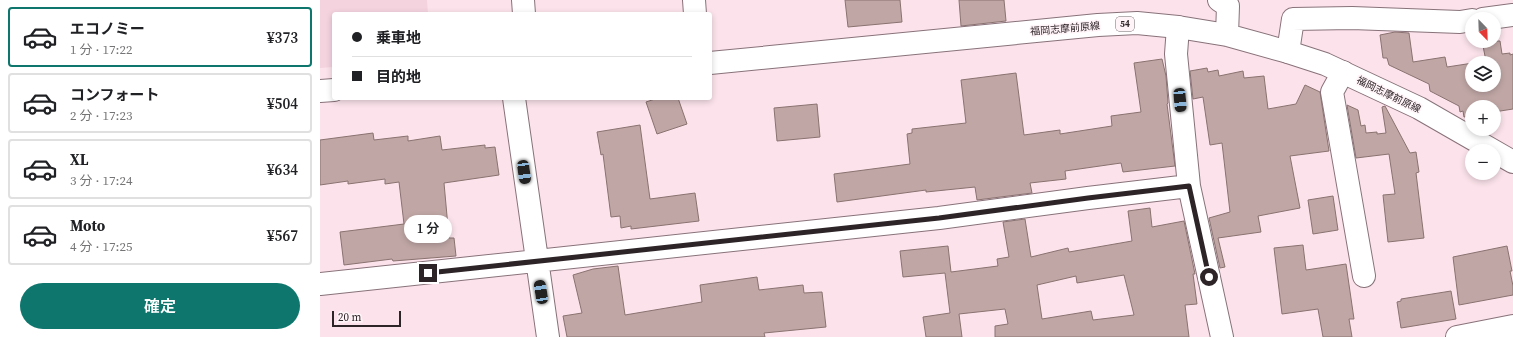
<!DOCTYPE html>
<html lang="ja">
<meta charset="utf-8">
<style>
:root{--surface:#fff;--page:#f2f2f2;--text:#202124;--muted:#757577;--line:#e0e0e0;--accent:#0f766e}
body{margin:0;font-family:"Source Serif 4","Noto Sans JP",serif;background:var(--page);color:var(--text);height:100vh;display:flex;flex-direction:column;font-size:15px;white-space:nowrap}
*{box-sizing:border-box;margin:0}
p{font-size:13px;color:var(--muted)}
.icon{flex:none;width:22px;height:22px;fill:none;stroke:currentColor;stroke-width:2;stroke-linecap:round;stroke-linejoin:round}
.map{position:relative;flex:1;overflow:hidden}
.sheet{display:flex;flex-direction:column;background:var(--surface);width:320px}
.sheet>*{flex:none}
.hud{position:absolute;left:12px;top:12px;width:380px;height:88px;border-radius:4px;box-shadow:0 2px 6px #0003;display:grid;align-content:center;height:88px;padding:0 20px;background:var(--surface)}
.needle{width:26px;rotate:157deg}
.buttons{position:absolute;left:1145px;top:12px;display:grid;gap:8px}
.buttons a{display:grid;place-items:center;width:36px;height:36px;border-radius:50%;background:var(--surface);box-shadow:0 2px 6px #0003;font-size:20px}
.scale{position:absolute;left:12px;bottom:10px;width:69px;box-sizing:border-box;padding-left:4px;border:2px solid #2d2427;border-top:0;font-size:11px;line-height:14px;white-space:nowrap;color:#2d2427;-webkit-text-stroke:3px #fff4f8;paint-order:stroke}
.end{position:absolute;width:18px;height:18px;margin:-9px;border:5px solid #2d2427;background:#fff;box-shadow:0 0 0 2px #fff}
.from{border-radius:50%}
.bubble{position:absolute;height:28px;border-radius:14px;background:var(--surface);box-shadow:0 2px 6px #0003;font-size:13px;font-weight:600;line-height:28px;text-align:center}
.car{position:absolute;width:12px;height:24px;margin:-12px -6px;border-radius:5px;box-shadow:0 0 3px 1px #0007;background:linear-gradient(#222 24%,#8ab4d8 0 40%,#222 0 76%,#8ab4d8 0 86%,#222 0)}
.hud b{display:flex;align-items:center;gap:14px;height:38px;font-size:15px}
.hud b+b{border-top:1px solid var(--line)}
.hud i{width:10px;height:10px;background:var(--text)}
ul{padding:7px 0 0;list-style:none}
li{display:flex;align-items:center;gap:12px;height:60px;margin:0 8px 6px;padding:0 12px;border:2px solid var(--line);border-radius:4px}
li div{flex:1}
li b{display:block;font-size:15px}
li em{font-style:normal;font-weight:600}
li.active{border-color:var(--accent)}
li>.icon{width:36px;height:36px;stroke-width:1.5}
.action{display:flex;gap:8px;margin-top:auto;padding:8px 20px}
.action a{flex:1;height:46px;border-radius:24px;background:var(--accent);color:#fff;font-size:16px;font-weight:600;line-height:46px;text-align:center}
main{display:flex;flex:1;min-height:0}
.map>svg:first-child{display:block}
.built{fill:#f4d3df}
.building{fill:#c0a7a6;stroke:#897270;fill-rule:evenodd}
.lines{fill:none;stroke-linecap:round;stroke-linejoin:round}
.minor-casing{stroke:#887279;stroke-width:24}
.major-casing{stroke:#887279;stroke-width:24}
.minor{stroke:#fff;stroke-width:22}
.major{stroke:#fff;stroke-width:22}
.route{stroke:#2d2427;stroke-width:5}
.labels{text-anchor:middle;stroke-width:3;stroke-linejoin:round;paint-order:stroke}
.shield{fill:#fff4f8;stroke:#6c6266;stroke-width:1}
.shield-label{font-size:9px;font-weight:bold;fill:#2d2427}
.street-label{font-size:10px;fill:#2d2427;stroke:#fff4f8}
</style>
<main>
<section class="sheet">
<ul>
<li class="active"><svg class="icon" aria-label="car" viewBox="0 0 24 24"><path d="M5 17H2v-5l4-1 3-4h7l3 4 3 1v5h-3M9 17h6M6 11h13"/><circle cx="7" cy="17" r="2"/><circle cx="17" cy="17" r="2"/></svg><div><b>エコノミー</b><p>1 分 · 17:22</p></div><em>¥373</em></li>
<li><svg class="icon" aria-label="car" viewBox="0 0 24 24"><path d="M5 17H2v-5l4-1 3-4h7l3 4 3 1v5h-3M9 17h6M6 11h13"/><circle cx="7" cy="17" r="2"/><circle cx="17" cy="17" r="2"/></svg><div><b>コンフォート</b><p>2 分 · 17:23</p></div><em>¥504</em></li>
<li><svg class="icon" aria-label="car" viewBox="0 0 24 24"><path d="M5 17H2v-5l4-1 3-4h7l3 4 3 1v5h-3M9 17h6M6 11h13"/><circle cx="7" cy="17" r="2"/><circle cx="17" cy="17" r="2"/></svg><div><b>XL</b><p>3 分 · 17:24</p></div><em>¥634</em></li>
<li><svg class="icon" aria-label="car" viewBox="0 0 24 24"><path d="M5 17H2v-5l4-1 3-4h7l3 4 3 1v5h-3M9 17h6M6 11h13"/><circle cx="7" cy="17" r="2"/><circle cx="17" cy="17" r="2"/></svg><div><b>Moto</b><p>4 分 · 17:25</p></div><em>¥567</em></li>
</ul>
<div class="action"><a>確定</a></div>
</section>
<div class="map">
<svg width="1193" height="337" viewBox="0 0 1193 337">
<rect width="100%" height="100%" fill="#fce3eb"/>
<path class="built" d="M 0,0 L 107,0 L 108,14 L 14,14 L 14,67 L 0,68 Z"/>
<path class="building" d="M 525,0 L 580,0 L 582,22 L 528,27 Z
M 639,0 L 684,0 L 686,21 L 641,26 Z
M 1075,32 L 1089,33 L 1093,62 L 1125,57 L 1127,67 L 1166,61 L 1162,41 L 1180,41 L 1182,54 L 1190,53 L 1190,55 L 1193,54 L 1193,109 L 1174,112 L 1174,107 L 1152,107 L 1152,116 L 1144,117 L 1143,111 L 1140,112 L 1139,106 L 1110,91 L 1109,84 L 1069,65 L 1067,58 L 1063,58 L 1060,35 ZM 1152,63 L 1174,63 L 1174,85 L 1152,85 Z
M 842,59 L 846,76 L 848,103 L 847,104 L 855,166 L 803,172 L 801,163 L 745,171 L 746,179 L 710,183 L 712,193 L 657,200 L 655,187 L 606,192 L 606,190 L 517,202 L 514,174 L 590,164 L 587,134 L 592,133 L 592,129 L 646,123 L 641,80 L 696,73 L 704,135 L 740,130 L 740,134 L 792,126 L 791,116 L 821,112 L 814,63 Z
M 887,68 L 888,72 L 898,70 L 899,76 L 923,71 L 924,78 L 944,76 L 948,109 L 976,104 L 985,85 L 1000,92 L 1009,151 L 970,156 L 980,208 L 938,216 L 941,232 L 898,238 L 905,267 L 900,268 L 889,218 L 910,212 L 902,143 L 890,145 L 883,97 L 873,99 L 870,71 Z
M 338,98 L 358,98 L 367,124 L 337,134 L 326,102 Z
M 497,104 L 500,137 L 457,141 L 454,108 Z
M 1027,105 L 1038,110 L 1041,126 L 1045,125 L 1046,133 L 1057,132 L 1057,134 L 1066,133 L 1062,107 L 1065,106 L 1090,153 L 1096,152 L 1099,172 L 1096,173 L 1104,238 L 1068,242 L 1063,195 L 1075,194 L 1069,154 L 1036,158 Z
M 320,125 L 330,199 L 375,193 L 379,221 L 311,229 L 311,226 L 301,228 L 300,216 L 291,217 L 283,154 L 281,155 L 277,132 Z
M 53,133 L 54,140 L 88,136 L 88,141 L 120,136 L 122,150 L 165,145 L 165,148 L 175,147 L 179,175 L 124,183 L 129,238 L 134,238 L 136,256 L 73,261 L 72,259 L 24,265 L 20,232 L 84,224 L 79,182 L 65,184 L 65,179 L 28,184 L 28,181 L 0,185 L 0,140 Z
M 1013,196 L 1018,230 L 993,234 L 988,200 Z
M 830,208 L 832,227 L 864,221 L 875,274 L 873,274 L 877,304 L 865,305 L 869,337 L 675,337 L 675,326 L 688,324 L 685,309 L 639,314 L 642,337 L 606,337 L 603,317 L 630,313 L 625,273 L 583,277 L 580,251 L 628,246 L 631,272 L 678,266 L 677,259 L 689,257 L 683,222 L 705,219 L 711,257 L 748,248 L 749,252 L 812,241 L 808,211 ZM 804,275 L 814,315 L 773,320 L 771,311 L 722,319 L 717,285 L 756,276 L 757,283 Z
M 983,245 L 986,270 L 1026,264 L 1034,319 L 1029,319 L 1032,337 L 1003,337 L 998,309 L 962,314 L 954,248 Z
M 1187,246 L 1192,271 L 1190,271 L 1193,286 L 1193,295 L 1139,305 L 1133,257 Z
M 298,266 L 305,315 L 382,302 L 380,285 L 437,277 L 439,290 L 483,285 L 484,293 L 502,292 L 506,327 L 444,333 L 445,337 L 247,337 L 243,316 L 262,313 L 253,275 L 273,269 Z
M 1131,291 L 1136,319 L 1081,328 L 1077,302 L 1081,301 L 1081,299 Z"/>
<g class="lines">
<defs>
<path id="minor" d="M 203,0 L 204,14
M 374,0 L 375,14
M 1163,19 L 1193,15
M 858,27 L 856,54 L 869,186 L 902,337
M 968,52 L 973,19 L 1032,18 L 1140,22 L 1152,20
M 1023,72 L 1012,92 L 1044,276
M 194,98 L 228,337
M 0,284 L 619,218 L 768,198 L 869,186
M 1137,337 L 1193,326"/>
<path id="major" d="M 899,0 L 908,6 L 907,35
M 390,63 L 778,25 L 817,23 L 858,27 L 907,35 L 968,52 L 1005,64 L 1099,108 L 1193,162
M 0,91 L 14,90"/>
</defs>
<use href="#minor" class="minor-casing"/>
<use href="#major" class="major-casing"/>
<use href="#minor" class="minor"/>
<use href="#major" class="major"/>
</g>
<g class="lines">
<path class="route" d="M 108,273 L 619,218 L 768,198 L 869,186 L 889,277"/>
</g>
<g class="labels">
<rect class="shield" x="796" y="17" width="18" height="14" rx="3"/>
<g class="shield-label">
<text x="805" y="27">54</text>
</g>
<g class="street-label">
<text transform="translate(745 28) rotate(-5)" y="4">福岡志摩前原線</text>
<text transform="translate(1069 94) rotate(26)" y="4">福岡志摩前原線</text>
</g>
</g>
</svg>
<div class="buttons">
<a><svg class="needle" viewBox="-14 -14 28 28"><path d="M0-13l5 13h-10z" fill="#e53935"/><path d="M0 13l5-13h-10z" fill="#757577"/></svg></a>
<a><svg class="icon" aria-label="layers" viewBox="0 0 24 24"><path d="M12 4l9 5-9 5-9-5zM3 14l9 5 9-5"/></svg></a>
<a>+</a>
<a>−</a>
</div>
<div class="scale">20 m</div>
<i class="end from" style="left:889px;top:277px"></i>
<i class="end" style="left:108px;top:273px"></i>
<div class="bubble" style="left:84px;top:215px;width:48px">1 分</div>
<i class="car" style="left:860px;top:100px;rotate:175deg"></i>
<i class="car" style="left:204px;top:172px;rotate:172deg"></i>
<i class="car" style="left:221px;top:292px;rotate:351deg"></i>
<div class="hud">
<b><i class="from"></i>乗車地</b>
<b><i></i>目的地</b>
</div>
</div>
</main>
